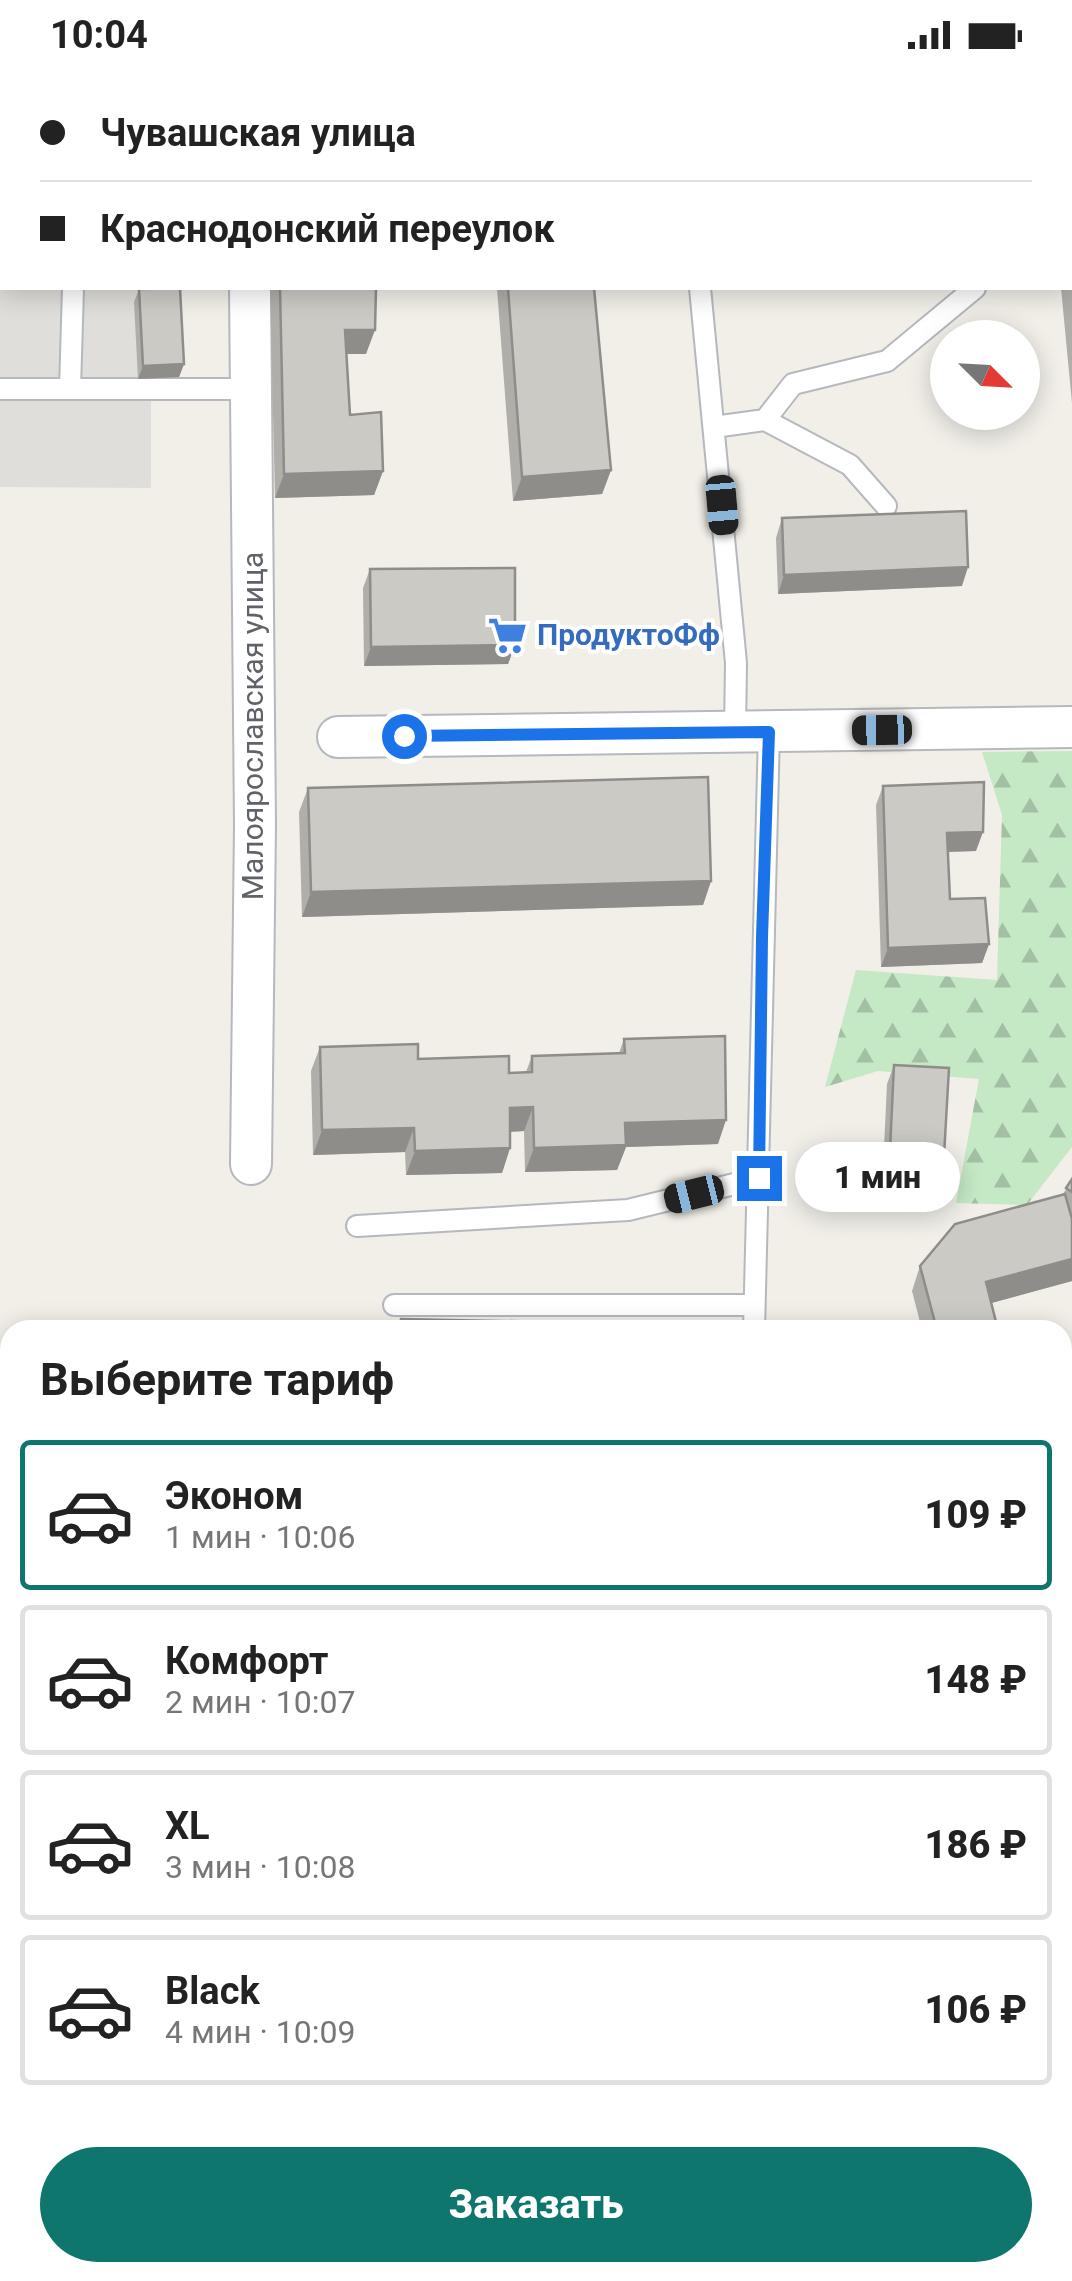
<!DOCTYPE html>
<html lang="ru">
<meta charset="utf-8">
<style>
:root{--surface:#fff;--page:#f6f6f6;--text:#222;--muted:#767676;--line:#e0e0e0;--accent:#0f766e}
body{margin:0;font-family:Roboto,sans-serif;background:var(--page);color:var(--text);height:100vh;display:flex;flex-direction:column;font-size:38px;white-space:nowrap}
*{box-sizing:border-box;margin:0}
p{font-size:32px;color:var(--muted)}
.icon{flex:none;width:55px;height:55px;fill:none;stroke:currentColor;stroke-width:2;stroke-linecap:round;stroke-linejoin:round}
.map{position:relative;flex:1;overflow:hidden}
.details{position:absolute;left:0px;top:1250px;width:1072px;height:962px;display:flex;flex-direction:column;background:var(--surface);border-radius:30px 30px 0 0;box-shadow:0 5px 25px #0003}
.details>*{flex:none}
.guide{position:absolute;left:0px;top:0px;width:1072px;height:220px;box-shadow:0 5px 25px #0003;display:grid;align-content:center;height:220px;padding:0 40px;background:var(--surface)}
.needle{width:65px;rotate:114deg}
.buttons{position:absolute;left:930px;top:250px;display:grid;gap:20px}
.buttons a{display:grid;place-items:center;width:110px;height:110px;border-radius:50%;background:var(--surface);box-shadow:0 5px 25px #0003;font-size:50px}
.end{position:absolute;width:45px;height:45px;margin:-22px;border:12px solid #1a73e8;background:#fff;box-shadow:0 0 0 5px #fff}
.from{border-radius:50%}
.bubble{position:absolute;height:70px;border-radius:35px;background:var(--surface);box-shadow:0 5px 25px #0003;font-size:32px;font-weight:800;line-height:70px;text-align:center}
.car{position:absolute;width:30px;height:60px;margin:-30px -15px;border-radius:12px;box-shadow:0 0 8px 2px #0007;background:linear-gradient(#222 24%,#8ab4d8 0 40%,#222 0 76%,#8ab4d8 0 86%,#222 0)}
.guide b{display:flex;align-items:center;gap:35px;height:95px;font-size:38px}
.guide b+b{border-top:2px solid var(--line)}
.guide i{width:25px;height:25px;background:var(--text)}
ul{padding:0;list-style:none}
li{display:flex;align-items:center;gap:30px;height:150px;margin:0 20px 15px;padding:0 20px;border:5px solid var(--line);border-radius:10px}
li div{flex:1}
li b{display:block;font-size:38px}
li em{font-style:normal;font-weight:800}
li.selected{border-color:var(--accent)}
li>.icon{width:90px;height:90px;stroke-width:1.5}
h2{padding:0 40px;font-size:45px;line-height:120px}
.action{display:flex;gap:20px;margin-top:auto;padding:20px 40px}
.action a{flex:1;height:115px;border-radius:60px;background:var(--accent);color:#fff;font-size:40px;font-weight:800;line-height:115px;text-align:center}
.status{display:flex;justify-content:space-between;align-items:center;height:70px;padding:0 50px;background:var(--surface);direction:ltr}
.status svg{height:28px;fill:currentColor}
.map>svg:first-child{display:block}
.industrial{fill:#e0deda}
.forest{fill:url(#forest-firs)}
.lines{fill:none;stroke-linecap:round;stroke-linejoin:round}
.service-casing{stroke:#b5b8bc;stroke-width:24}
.minor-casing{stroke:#b5b8bc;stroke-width:44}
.service{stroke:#fff;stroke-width:20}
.minor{stroke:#fff;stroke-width:40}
.wall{fill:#afaea9}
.shaded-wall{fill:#8f8d8a}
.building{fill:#cccac5;stroke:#8f8d8a;stroke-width:2.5}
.route{stroke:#1a73e8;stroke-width:12}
.labels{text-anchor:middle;stroke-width:8;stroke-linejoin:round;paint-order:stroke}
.shop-label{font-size:30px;font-weight:bold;fill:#366cbe;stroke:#fff;text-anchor:start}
.street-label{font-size:30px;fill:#5f6368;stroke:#fff}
</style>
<div class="status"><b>10:04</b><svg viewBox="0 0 49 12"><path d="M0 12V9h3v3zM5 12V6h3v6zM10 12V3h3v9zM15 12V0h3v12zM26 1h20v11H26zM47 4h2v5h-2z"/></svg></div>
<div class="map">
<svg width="1072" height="2211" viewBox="0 0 1072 2211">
<defs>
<pattern id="forest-firs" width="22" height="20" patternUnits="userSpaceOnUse" patternTransform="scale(2.5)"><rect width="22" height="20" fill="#c5e8c5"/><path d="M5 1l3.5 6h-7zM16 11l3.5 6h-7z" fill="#a3c0a4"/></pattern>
</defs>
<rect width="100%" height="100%" fill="#f1efe8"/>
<path class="industrial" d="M 0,0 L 151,0 L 151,2 L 2,2 L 2,218 L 151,218 L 151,418 L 0,417 Z"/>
<path class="forest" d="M 1072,681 L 1072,1077 L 1027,1135 L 956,1133 L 979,1009 L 878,1001 L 825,1017 L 856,900 L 997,910 L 1002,745 L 982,682 Z
M 10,1396 L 10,1785 L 0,1757 L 0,1398 Z
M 790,2203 L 915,2203 L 916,2211 L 792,2211 Z"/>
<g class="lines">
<defs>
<path id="service" d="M 678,0 L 678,2
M 1070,33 L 1072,52
M 0,35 L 2,35
M 0,147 L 2,147
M 700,218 L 736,593 L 735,662
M 0,319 L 250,319
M 70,319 L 73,218
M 765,350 L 850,395 L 886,436
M 714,357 L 765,350 L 793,314 L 887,291 L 975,218
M 357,1156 L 628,1140 L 759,1108
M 394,1235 L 754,1235
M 754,1260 L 769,661
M 1062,1304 L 1072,1303
M 762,2202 L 764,2211"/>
<path id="minor" d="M 251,2 L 251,0
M 250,218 L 255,755 L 251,1094
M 338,667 L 1072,657
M 1062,1663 L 1072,1660
M 964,2202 L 966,2211"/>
</defs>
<use href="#service" class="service-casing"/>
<use href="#minor" class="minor-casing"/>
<use href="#service" class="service"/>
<use href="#minor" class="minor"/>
</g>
<path class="wall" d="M 1043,0 L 1072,0 L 1072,18 L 1070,16 L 1070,2 L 1052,2 Z
M 1070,193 L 1072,193 L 1072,333 L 1061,218 L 1070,218 Z
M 270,218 L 376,218 L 366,284 L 346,284 L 350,345 L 383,401 L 374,425 L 275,428 Z
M 497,218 L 594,218 L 611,400 L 602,424 L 513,431 Z
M 139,219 L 184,294 L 179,307 L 138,309 L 134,232 Z
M 782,448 L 962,516 L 778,524 L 776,468 Z
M 370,499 L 515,575 L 508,594 L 364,596 L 363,518 Z
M 883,716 L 976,781 L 948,782 L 950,829 L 989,874 L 982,893 L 881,897 L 876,735 Z
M 308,718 L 711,811 L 703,835 L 302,847 L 299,742 Z
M 624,969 L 718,1074 L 626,1077 L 617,1100 L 525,1102 L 524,1061 L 510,1062 L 510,1078 L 502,1103 L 406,1105 L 405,1082 L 313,1085 L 311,1001 L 320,977 L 418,989 L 509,1003 L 526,1002 L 532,986 L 619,983 Z
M 894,995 L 936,1122 L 882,1120 L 887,1014 Z
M 1072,1109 L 1072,1211 L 991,1233 L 998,1260 L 922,1260 L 912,1221 L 920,1196 L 1063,1124 Z
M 533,2202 L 604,2202 L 562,2211 L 535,2211 Z
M 1016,2202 L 1062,2202 L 1072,2211 L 1017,2211 Z"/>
<path class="shaded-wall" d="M 345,260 L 375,260 L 366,284 L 336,284 Z
M 184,294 L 179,307 L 138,309 L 143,296 Z
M 611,400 L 602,424 L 513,431 L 522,407 Z
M 383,401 L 374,425 L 275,428 L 284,404 Z
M 968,497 L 962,516 L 778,524 L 784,505 Z
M 515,575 L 508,594 L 364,596 L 371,577 Z
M 983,762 L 976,781 L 940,782 L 947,763 Z
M 711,811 L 703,835 L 302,847 L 311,822 Z
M 989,874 L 982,893 L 881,897 L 888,878 Z
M 533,1037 L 524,1061 L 501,1062 L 510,1038 Z
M 726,1050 L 718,1074 L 626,1077 L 617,1100 L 525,1102 L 534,1078 L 625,1053 Z
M 414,1058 L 405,1082 L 313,1085 L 322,1060 Z
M 510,1078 L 502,1103 L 406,1105 L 415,1081 Z
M 889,1101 L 943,1103 L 936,1122 L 882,1120 Z
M 1072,1189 L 1072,1211 L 977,1237 L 986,1212 Z
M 1072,1415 L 1072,1437 L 1062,1439 L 1063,1417 Z
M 1072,1812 L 1072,1829 L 1062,1832 L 1062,1815 Z
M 10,2036 L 10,2052 L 0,2056 L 0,2040 Z
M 541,2202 L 604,2202 L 562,2211 L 538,2211 Z"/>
<path class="building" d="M 492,0 L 574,0 L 574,2 L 492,2 Z
M 180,218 L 184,294 L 143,296 L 139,219 Z
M 280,218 L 376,218 L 375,260 L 345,260 L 350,345 L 381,342 L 383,401 L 284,404 Z
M 508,218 L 594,218 L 611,400 L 522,407 Z
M 966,441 L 968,497 L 784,505 L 782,448 Z
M 515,498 L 515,575 L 371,577 L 370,499 Z
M 708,707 L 711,811 L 311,822 L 308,718 Z
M 984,712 L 983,762 L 947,763 L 950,829 L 985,828 L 989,874 L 888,878 L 883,716 Z
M 725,966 L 726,1050 L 625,1053 L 626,1075 L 534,1078 L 533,1037 L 510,1038 L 510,1078 L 415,1081 L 414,1058 L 322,1060 L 320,977 L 418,974 L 418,989 L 509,986 L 509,1003 L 532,1002 L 532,986 L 625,983 L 624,969 Z
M 894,995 L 949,998 L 943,1103 L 889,1101 Z
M 1072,1109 L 1072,1122 L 1066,1118 Z
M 1065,1124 L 1072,1149 L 1072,1189 L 986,1212 L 998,1260 L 937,1260 L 920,1196 L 955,1154 Z
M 401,1249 L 704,1255 L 704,1260 L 400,1260 Z
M 36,1256 L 112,1260 L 35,1260 Z
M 1072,1354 L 1072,1415 L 1063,1417 L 1062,1356 Z
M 1072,1748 L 1072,1812 L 1062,1815 L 1062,1751 Z
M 10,1905 L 10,2036 L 0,2040 L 0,1909 Z
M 1062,2120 L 1072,2171 L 1072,2211 L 1025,2211 L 1023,2202 L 1062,2202 Z"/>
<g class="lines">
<path class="route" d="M 404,666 L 769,662 L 762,867 L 759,1108"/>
</g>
<defs>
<symbol id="supermarket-bare" viewBox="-9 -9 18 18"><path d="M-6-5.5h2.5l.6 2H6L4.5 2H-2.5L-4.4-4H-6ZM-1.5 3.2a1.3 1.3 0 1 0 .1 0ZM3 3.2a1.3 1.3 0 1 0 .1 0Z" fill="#3f7fe0" stroke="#fff" stroke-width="2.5" paint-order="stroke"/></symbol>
</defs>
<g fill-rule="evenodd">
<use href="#supermarket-bare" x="480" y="538" width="55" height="55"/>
</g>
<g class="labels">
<g class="shop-label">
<text x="537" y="575">ПродуктоФф</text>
</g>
<g class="street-label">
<text transform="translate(253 656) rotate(-90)" y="10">Малоярославская улица</text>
</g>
</g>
</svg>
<div class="buttons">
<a><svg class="needle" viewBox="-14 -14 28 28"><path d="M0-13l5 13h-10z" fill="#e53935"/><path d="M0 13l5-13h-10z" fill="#767676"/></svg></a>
</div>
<i class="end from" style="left:404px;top:666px"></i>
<i class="end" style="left:759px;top:1108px"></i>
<div class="bubble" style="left:795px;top:1072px;width:165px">1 мин</div>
<i class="car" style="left:722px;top:435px;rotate:175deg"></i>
<i class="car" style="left:882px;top:660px;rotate:269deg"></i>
<i class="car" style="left:694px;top:1124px;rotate:256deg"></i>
<div class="guide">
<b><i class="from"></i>Чувашская улица</b>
<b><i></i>Краснодонский переулок</b>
</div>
<section class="details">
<h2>Выберите тариф</h2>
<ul>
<li class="selected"><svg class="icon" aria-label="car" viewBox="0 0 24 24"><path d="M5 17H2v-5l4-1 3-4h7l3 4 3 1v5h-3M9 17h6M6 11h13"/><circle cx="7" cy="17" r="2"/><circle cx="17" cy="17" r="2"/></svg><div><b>Эконом</b><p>1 мин · 10:06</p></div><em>109 ₽</em></li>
<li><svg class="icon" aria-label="car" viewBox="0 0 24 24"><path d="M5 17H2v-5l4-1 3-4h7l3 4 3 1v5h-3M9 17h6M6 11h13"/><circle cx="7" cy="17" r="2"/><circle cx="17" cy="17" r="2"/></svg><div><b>Комфорт</b><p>2 мин · 10:07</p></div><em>148 ₽</em></li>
<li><svg class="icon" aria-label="car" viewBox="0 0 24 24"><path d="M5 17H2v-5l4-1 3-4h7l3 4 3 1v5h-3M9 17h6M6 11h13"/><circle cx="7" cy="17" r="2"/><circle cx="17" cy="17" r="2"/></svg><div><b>XL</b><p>3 мин · 10:08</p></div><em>186 ₽</em></li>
<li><svg class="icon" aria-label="car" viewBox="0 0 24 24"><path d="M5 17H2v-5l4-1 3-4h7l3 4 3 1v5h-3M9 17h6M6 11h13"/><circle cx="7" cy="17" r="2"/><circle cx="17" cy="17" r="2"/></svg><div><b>Black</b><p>4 мин · 10:09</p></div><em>106 ₽</em></li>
</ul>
<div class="action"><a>Заказать</a></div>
</section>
</div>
